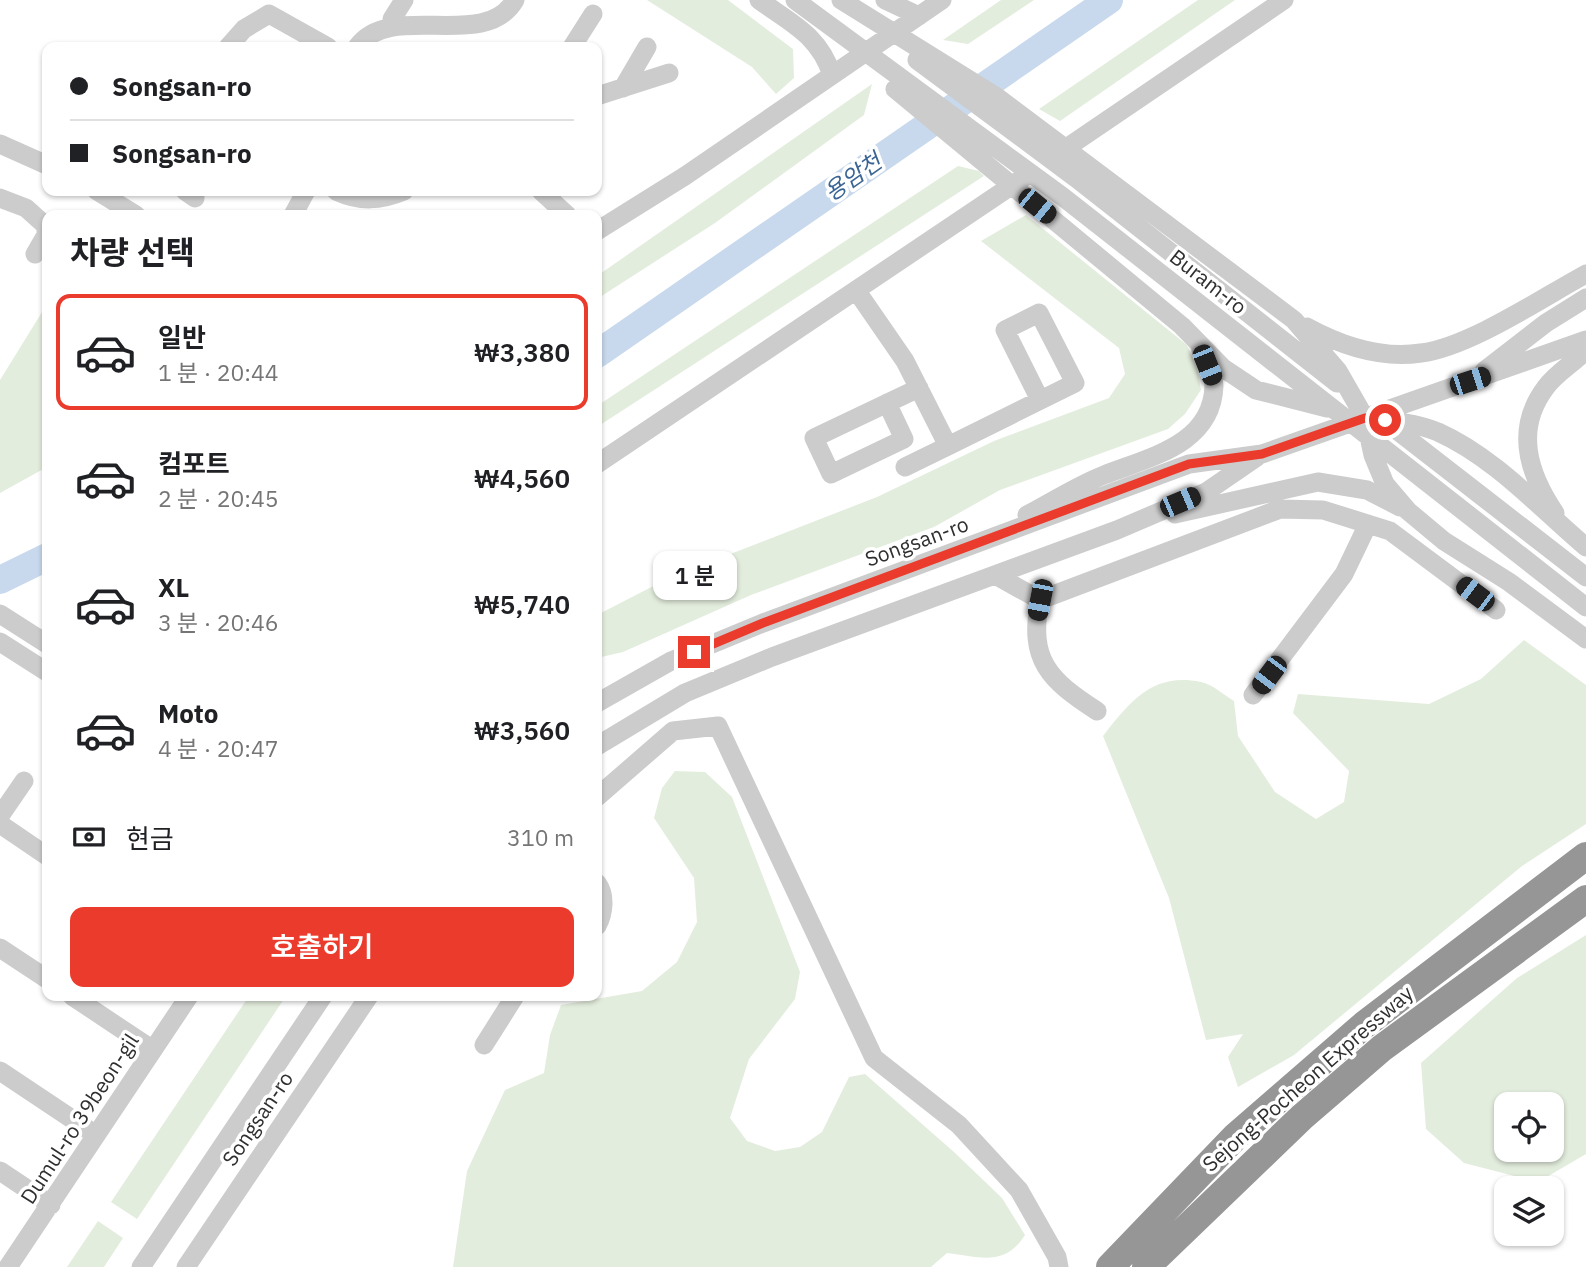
<!DOCTYPE html>
<html lang="ko">
<meta charset="utf-8">
<style>
:root{--surface:#fff;--page:#f2f2f2;--text:#202124;--muted:#757577;--line:#e0e0e0;--accent:#eb3b2c}
body{margin:0;font-family:"IBM Plex Sans","Noto Sans KR",sans-serif;background:var(--page);color:var(--text);height:100vh;display:flex;flex-direction:column;font-size:26px;white-space:nowrap}
*{box-sizing:border-box;margin:0}
p{font-size:23px;color:var(--muted)}
.icon{flex:none;width:38px;height:38px;fill:none;stroke:currentColor;stroke-width:2;stroke-linecap:round;stroke-linejoin:round}
.map{position:relative;flex:1;overflow:hidden}
.side{position:absolute;left:42px;top:210px;width:560px;height:791px;display:flex;flex-direction:column;background:var(--surface);border-radius:14px;box-shadow:0 2px 5px #0004}
.side>*{flex:none}
.top-card{position:absolute;left:42px;top:42px;width:560px;height:154px;border-radius:14px;box-shadow:0 2px 5px #0004;display:grid;align-content:center;height:154px;padding:0 28px;background:var(--surface)}
.fabs{position:absolute;left:1494px;top:1092px;display:grid;gap:14px}
.fabs a{display:grid;place-items:center;width:70px;height:70px;border-radius:14px;background:var(--surface);box-shadow:0 2px 5px #0004;font-size:35px}
.end{position:absolute;width:32px;height:32px;margin:-16px;border:9px solid #eb3b2c;background:#fff;box-shadow:0 0 0 4px #fff}
.from{border-radius:50%}
.bubble{position:absolute;height:49px;border-radius:14px;background:var(--surface);box-shadow:0 2px 5px #0004;font-size:23px;font-weight:600;line-height:49px;text-align:center}
.car{position:absolute;width:21px;height:42px;margin:-21px -10px;border-radius:9px;box-shadow:0 0 5px 2px #0007;background:linear-gradient(#222 24%,#8ab4d8 0 40%,#222 0 76%,#8ab4d8 0 86%,#222 0)}
.top-card b{display:flex;align-items:center;gap:24px;height:66px;font-size:26px}
.top-card b+b{border-top:2px solid var(--line)}
.top-card i{width:18px;height:18px;background:var(--text)}
ul{padding:0;list-style:none}
li{display:flex;align-items:center;gap:21px;height:116px;margin:0 14px 10px;padding:0 14px;border:4px solid transparent;border-radius:14px}
li div{flex:1}
li b{display:block;font-size:26px}
li em{font-style:normal;font-weight:600}
li.on{border-color:var(--accent)}
li>.icon{width:63px;height:63px;stroke-width:1.5}
h2{padding:0 28px;font-size:32px;line-height:84px}
.pay{display:flex;align-items:center;gap:18px;height:77px;padding:0 28px;font-size:26px}
.pay p{margin-inline-start:auto}
.button{display:flex;gap:14px;margin-top:auto;padding:14px 28px}
.button a{flex:1;height:80px;border-radius:14px;background:var(--accent);color:#fff;font-size:28px;font-weight:600;line-height:80px;text-align:center}
.map>svg:first-child{display:block}
.green{fill:#e3eddd;fill-rule:evenodd}
.lines{fill:none;stroke-linecap:round;stroke-linejoin:round}
.river{stroke:#c8d9ed;stroke-width:28}
.minor{stroke:#ccc;stroke-width:19}
.highway{stroke:#969696;stroke-width:28}
.route{stroke:#eb3b2c;stroke-width:9}
.labels{text-anchor:middle;stroke-width:7;stroke-linejoin:round;paint-order:stroke}
.street-label{font-size:21px;fill:#2f2f2f;stroke:#fff}
.water-label{font-size:23px;font-style:italic;fill:#3a6494;stroke:#fff}
</style>
<div class="map">
<svg width="1586" height="1267" viewBox="0 0 1586 1267">
<rect width="100%" height="100%" fill="#fff"/>
<path class="green" d="M 647,0 L 728,0 L 793,49 L 794,78 L 776,94 L 752,67 Z
M 1001,0 L 1034,0 L 968,44 L 943,40 Z
M 1198,0 L 1235,0 L 1060,121 L 1039,109 Z
M 872,84 L 864,115 L 715,223 L 597,299 L 597,276 Z
M 958,166 L 979,171 L 984,176 L 597,427 L 597,406 Z
M 1026,215 L 1187,345 L 1197,368 L 1201,390 L 1185,414 L 1168,429 L 1000,490 L 934,527 L 751,595 L 623,652 L 597,658 L 597,615 L 671,577 L 877,497 L 994,441 L 1109,398 L 1125,374 L 1119,348 L 981,241 Z
M 47,304 L 47,467 L 0,493 L 0,380 Z
M 1524,640 L 1586,685 L 1586,824 L 1522,866 L 1294,1055 L 1238,1087 L 1228,1057 L 1243,1034 L 1206,1040 L 1169,898 L 1103,736 C 1130,702 1152,672 1201,682 C 1212,684 1224,695 1234,701 L 1238,736 L 1275,792 L 1316,819 L 1344,802 L 1349,771 L 1293,713 L 1298,694 L 1429,704 L 1481,679 Z
M 675,771 L 705,772 L 732,797 L 800,972 L 795,999 L 749,1059 L 730,1118 L 747,1141 L 775,1151 L 800,1147 L 822,1132 L 849,1077 L 865,1074 L 954,1152 L 1002,1198 L 1025,1235 C 1005,1267 981,1257 947,1253 L 931,1267 L 453,1267 L 467,1171 L 505,1090 L 544,1073 L 550,1035 L 561,1005 L 642,991 L 677,962 L 697,922 L 694,878 L 654,818 L 662,788 Z
M 1586,935 L 1586,1154 L 1538,1182 L 1464,1163 L 1426,1129 L 1421,1063 L 1517,978 ZM 1507,1104 L 1552,1104 L 1552,1150 L 1507,1150 Z
M 249,996 L 286,996 L 137,1219 L 111,1202 Z
M 98,1221 L 123,1238 L 104,1267 L 67,1267 Z"/>
<g class="lines">
<path class="river" d="M 597,354 L 1109,0
M 0,580 L 47,557"/>
<path class="minor" d="M 759,0 C 791,23 819,35 832,75
M 795,0 L 1063,197 L 1586,607
M 841,0 L 997,97 L 1294,320 L 1338,371 L 1365,418 L 1373,455 L 1385,484 L 1408,511 L 1444,541 L 1509,582 L 1586,639
M 885,0 L 919,16
M 392,19 L 404,0
M 228,47 L 244,29 L 269,14 L 328,47
M 357,47 C 391,0 485,52 515,0
M 572,47 L 593,14
M 917,60 L 1076,178 L 1337,383
M 623,88 L 647,47
M 895,89 L 1182,326 L 1223,368 L 1256,390 L 1327,408
M 597,96 L 669,73
M 0,144 L 47,165
M 1056,155 L 1284,0
M 97,191 L 136,215
M 185,191 L 195,198
M 336,191 C 360,202 380,201 404,191
M 541,191 L 567,215
M 0,198 L 26,208 L 46,226 L 46,235 L 35,254
M 293,215 L 306,191
M 597,231 L 685,176 L 942,0
M 856,290 L 905,361 L 948,446 L 1075,383 L 1039,313 L 1005,330 L 1040,400
M 1307,327 C 1340,345 1381,359 1421,353 C 1469,347 1542,298 1586,274
M 1484,371 L 1546,323 L 1586,298
M 887,403 L 904,439 L 831,474 L 814,438 L 919,388
M 1370,419 C 1393,421 1416,423 1438,432 C 1494,457 1540,508 1586,547
M 1385,421 L 1586,577
M 597,464 L 1023,178
M 905,467 L 948,446
M 1555,513 C 1528,473 1514,429 1546,387 C 1556,373 1574,363 1586,350
M 1175,514 L 1318,482 L 1367,490 L 1400,507
M 1027,515 C 1052,502 1078,485 1104,475 C 1149,457 1212,445 1214,386 C 1214,375 1205,360 1201,350
M 995,575 L 1040,600 L 1280,509 L 1323,510 L 1390,531 L 1496,610
M 1040,600 C 1028,660 1049,680 1097,711
M 0,614 L 47,644
M 0,642 L 47,672
M 1253,695 L 1344,574 L 1368,524
M 597,703 L 671,661 L 763,623 L 1189,464 L 1262,454 L 1586,340
M 597,746 L 685,693 L 772,657 L 1117,530 L 1206,492 L 1257,457
M 597,797 L 673,731 L 718,726 L 874,1058 L 959,1125 L 1019,1190 L 1057,1257 L 1059,1267
M 0,816 L 24,781
M 0,824 L 47,856
M 597,883 C 606,895 604,913 597,926
M 0,948 L 47,979
M 72,996 L 153,1050
M 484,1045 L 515,996
M 0,1071 L 96,1135
M 0,1171 L 51,1205
M 8,1267 L 189,996
M 141,1267 L 323,996
M 186,1267 L 369,996"/>
<path class="highway" d="M 1110,1267 L 1236,1136 L 1364,1025 L 1586,856
M 1146,1267 L 1302,1117 L 1382,1048 L 1586,899"/>
</g>
<g class="lines">
<path class="route" d="M 694,652 L 763,623 L 1189,464 L 1262,454 L 1365,418 L 1385,420"/>
</g>
<g class="labels">
<g class="street-label">
<text transform="translate(1208 282) rotate(38)" y="7">Buram-ro</text>
<text transform="translate(917 542) rotate(-20)" y="7">Songsan-ro</text>
<text transform="translate(1308 1079) rotate(-41)" y="7">Sejong-Pocheon Expressway</text>
<text transform="translate(80 1119) rotate(-57)" y="7">Dumul-ro 39beon-gil</text>
<text transform="translate(258 1119) rotate(-56)" y="7">Songsan-ro</text>
</g>
<g class="water-label">
<text transform="translate(853 177) rotate(-35)" y="8">용암천</text>
</g>
</g>
</svg>
<div class="fabs">
<a><svg class="icon" aria-label="locate" viewBox="0 0 24 24"><circle cx="12" cy="12" r="6"/><path d="M12 2v4M12 18v4M2 12h4M18 12h4"/></svg></a>
<a><svg class="icon" aria-label="layers" viewBox="0 0 24 24"><path d="M12 4l9 5-9 5-9-5zM3 14l9 5 9-5"/></svg></a>
</div>
<i class="end from" style="left:1385px;top:420px"></i>
<i class="end" style="left:694px;top:652px"></i>
<div class="bubble" style="left:653px;top:551px;width:84px">1 분</div>
<i class="car" style="left:1037px;top:206px;rotate:129deg"></i>
<i class="car" style="left:1207px;top:365px;rotate:158deg"></i>
<i class="car" style="left:1470px;top:381px;rotate:72deg"></i>
<i class="car" style="left:1180px;top:502px;rotate:67deg"></i>
<i class="car" style="left:1475px;top:594px;rotate:307deg"></i>
<i class="car" style="left:1040px;top:600px;rotate:191deg"></i>
<i class="car" style="left:1269px;top:675px;rotate:217deg"></i>
<div class="top-card">
<b><i class="from"></i>Songsan-ro</b>
<b><i></i>Songsan-ro</b>
</div>
<section class="side">
<h2>차량 선택</h2>
<ul>
<li class="on"><svg class="icon" aria-label="car" viewBox="0 0 24 24"><path d="M5 17H2v-5l4-1 3-4h7l3 4 3 1v5h-3M9 17h6M6 11h13"/><circle cx="7" cy="17" r="2"/><circle cx="17" cy="17" r="2"/></svg><div><b>일반</b><p>1 분 · 20:44</p></div><em>₩3,380</em></li>
<li><svg class="icon" aria-label="car" viewBox="0 0 24 24"><path d="M5 17H2v-5l4-1 3-4h7l3 4 3 1v5h-3M9 17h6M6 11h13"/><circle cx="7" cy="17" r="2"/><circle cx="17" cy="17" r="2"/></svg><div><b>컴포트</b><p>2 분 · 20:45</p></div><em>₩4,560</em></li>
<li><svg class="icon" aria-label="car" viewBox="0 0 24 24"><path d="M5 17H2v-5l4-1 3-4h7l3 4 3 1v5h-3M9 17h6M6 11h13"/><circle cx="7" cy="17" r="2"/><circle cx="17" cy="17" r="2"/></svg><div><b>XL</b><p>3 분 · 20:46</p></div><em>₩5,740</em></li>
<li><svg class="icon" aria-label="car" viewBox="0 0 24 24"><path d="M5 17H2v-5l4-1 3-4h7l3 4 3 1v5h-3M9 17h6M6 11h13"/><circle cx="7" cy="17" r="2"/><circle cx="17" cy="17" r="2"/></svg><div><b>Moto</b><p>4 분 · 20:47</p></div><em>₩3,560</em></li>
</ul>
<div class="pay"><svg class="icon" aria-label="cash" viewBox="0 0 24 24"><path d="M3 7h18v10H3z"/><circle cx="12" cy="12" r="2"/></svg>현금<p>310 m</p></div>
<div class="button"><a>호출하기</a></div>
</section>
</div>
